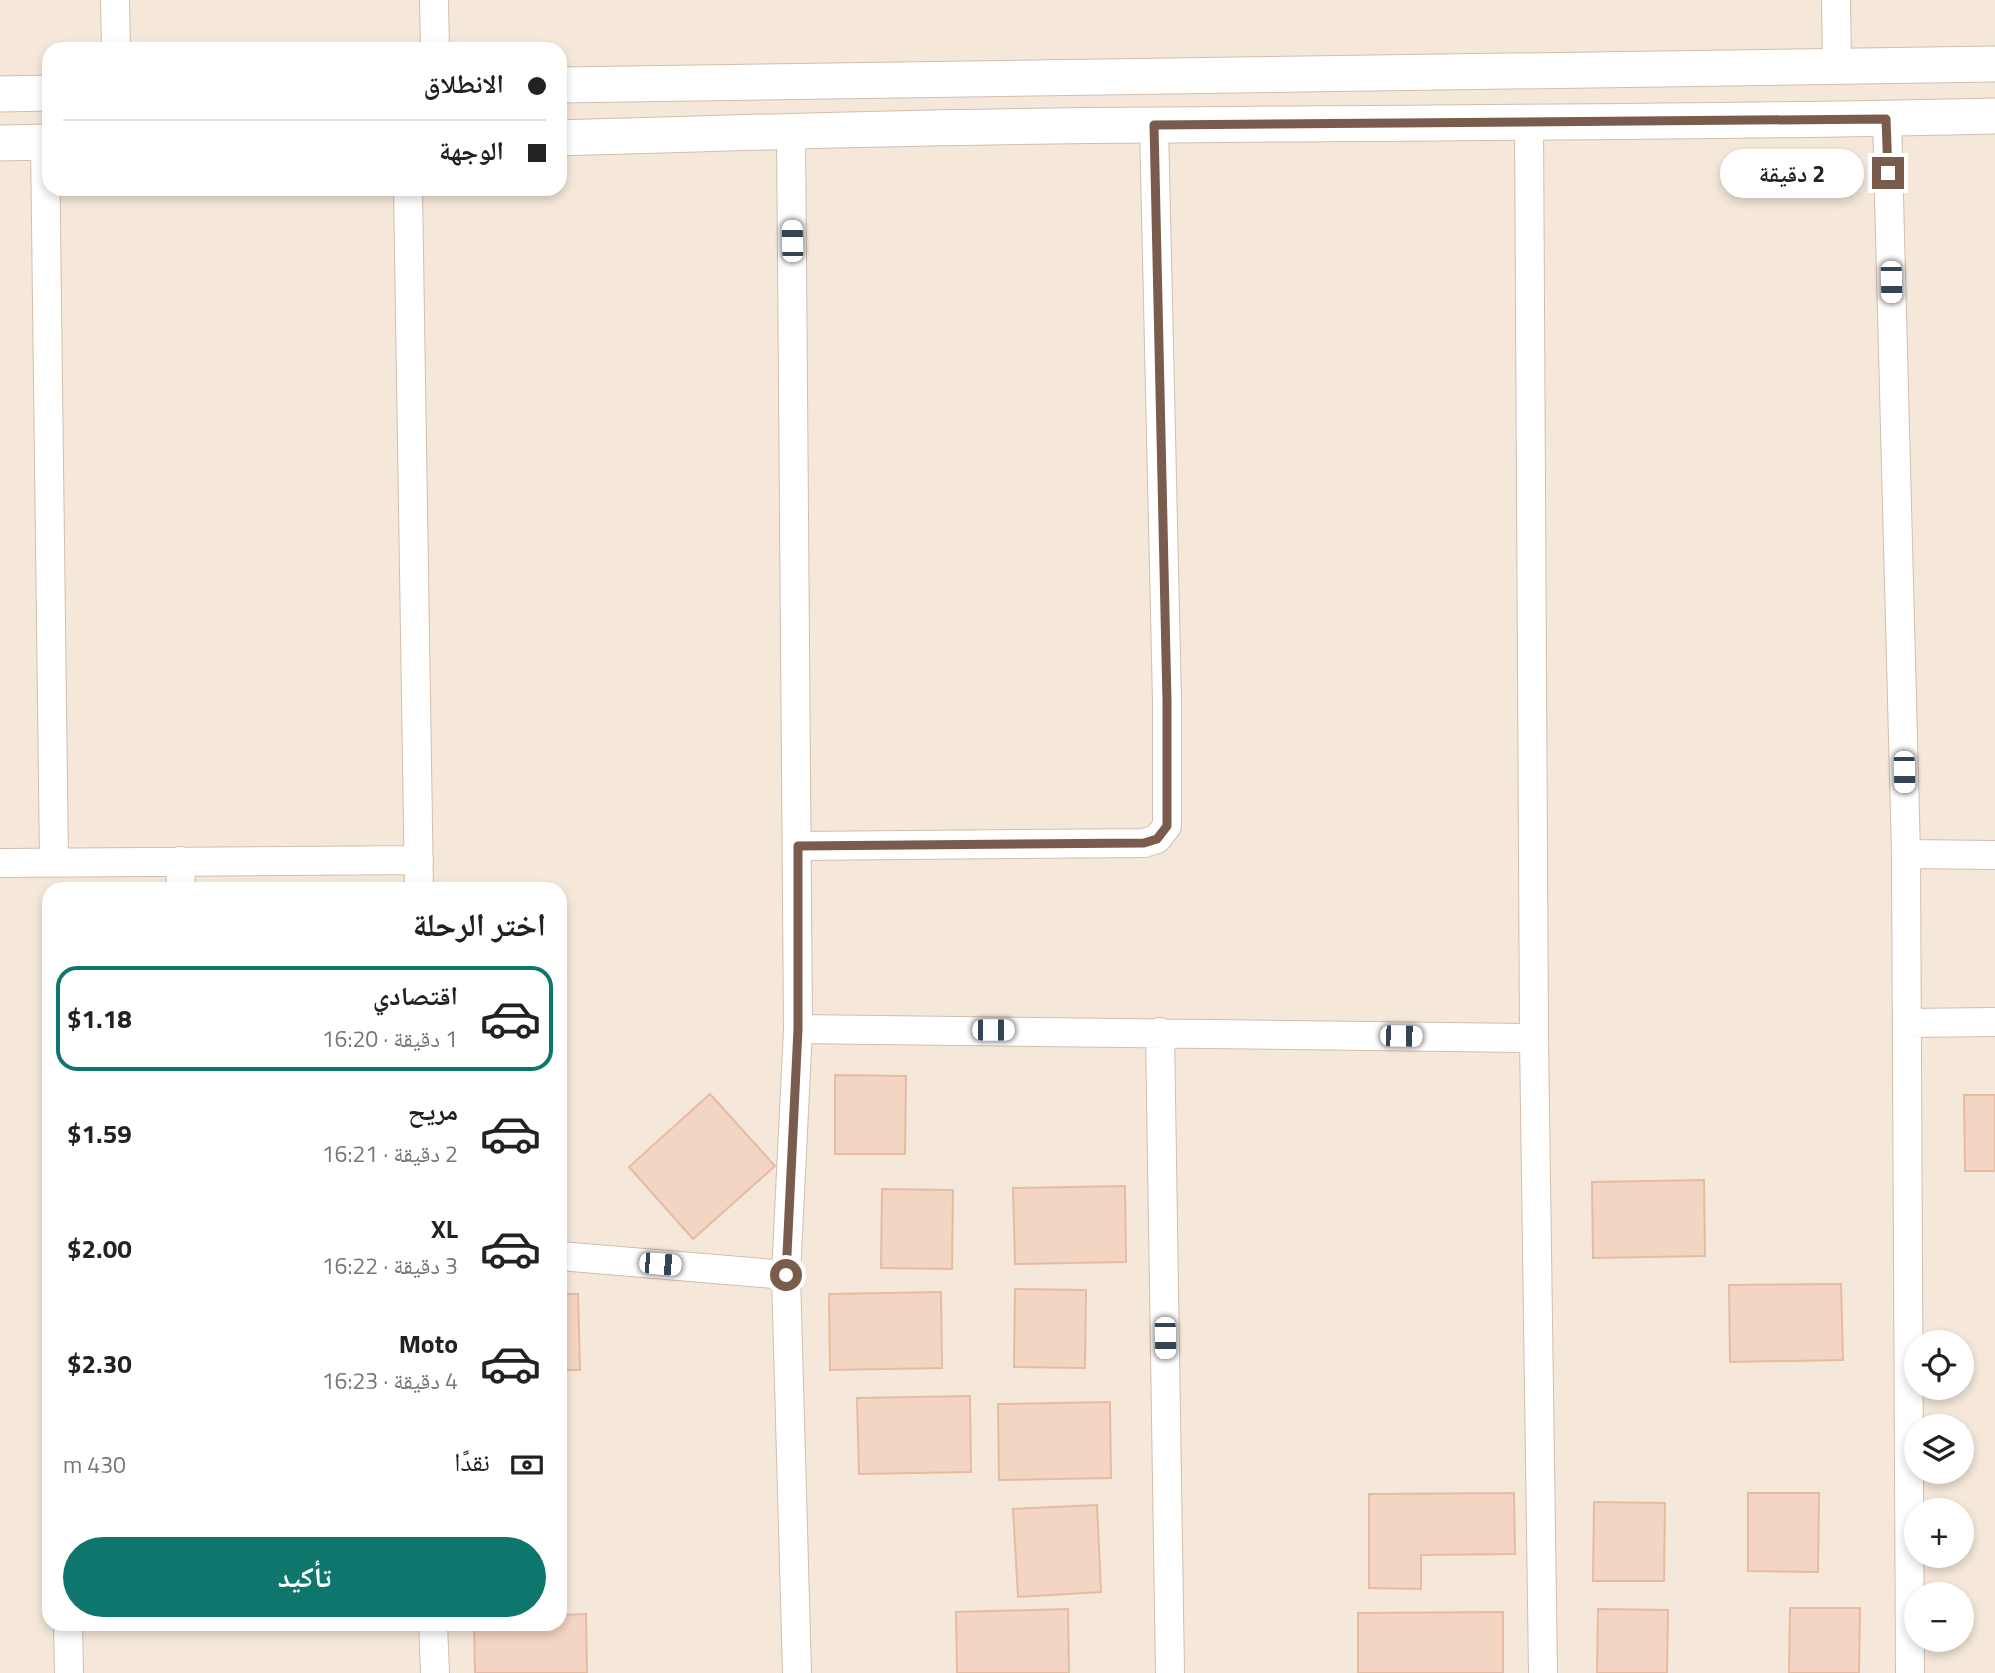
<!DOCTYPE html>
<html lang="ar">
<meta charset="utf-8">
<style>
:root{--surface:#fff;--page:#f2f2f2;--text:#222;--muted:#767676;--line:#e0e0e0;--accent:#0f766e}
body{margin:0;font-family:"Titillium Web","Noto Naskh Arabic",sans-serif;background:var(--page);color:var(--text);direction:rtl;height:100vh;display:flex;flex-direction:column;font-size:26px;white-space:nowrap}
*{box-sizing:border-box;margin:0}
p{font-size:23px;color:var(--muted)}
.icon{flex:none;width:38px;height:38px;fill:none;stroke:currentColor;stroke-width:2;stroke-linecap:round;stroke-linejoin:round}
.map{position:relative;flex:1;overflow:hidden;direction:ltr}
.panel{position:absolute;left:42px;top:882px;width:525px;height:749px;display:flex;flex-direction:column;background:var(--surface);border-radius:21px;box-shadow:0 4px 10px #0003;direction:rtl}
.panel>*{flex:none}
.banner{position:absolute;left:42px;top:42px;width:525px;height:154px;border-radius:21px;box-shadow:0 4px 10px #0003;direction:rtl;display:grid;align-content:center;height:154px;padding:0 21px;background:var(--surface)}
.tools{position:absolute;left:1904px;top:1330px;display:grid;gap:14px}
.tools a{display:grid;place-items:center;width:70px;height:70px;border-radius:50%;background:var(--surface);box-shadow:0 4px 10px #0003;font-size:35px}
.end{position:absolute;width:32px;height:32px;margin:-16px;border:9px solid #7a5c4d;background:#fff;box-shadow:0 0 0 4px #fff}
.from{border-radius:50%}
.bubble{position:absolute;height:49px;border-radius:24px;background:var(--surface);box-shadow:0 4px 10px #0003;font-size:23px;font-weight:700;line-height:49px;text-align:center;direction:rtl}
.car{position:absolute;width:21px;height:42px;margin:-21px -10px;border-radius:9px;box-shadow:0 0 5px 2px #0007;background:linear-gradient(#fff 24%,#345 0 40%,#fff 0 76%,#345 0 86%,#fff 0)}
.banner b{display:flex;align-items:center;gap:24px;height:66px;font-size:26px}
.banner b+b{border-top:2px solid var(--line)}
.banner i{width:18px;height:18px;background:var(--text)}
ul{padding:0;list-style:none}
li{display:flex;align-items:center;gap:21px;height:105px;margin:0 14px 10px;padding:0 7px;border:4px solid transparent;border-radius:21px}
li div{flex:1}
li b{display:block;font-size:26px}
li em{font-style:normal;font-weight:700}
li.current{border-color:var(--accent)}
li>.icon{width:63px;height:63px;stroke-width:1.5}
h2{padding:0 21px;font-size:32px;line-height:84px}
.pay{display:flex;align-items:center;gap:18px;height:77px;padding:0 21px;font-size:26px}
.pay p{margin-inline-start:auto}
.primary-button{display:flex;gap:14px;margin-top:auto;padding:14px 21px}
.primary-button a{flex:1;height:80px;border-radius:42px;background:var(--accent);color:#fff;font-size:28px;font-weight:700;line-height:80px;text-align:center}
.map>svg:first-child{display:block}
.residential{fill:#f5e8da;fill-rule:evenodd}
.building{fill:#f3d5c3;stroke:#e6bba3;stroke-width:2}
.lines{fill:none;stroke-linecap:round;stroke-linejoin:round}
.minor-casing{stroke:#d1beb0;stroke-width:30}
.tertiary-casing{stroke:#d1beb0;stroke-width:37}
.minor{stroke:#fff;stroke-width:28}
.tertiary{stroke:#fff;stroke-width:35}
.route{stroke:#7a5c4d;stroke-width:9}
</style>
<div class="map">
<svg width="1995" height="1673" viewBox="0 0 1995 1673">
<rect width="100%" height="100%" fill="#fdf6ec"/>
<path class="residential" d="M 0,0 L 1995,0 L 1995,1673 L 0,1673 ZM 49,49 L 560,49 L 560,189 L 49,189 ZM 49,889 L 560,889 L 560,1624 L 49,1624 ZM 1916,1342 L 1962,1342 L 1962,1388 L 1916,1388 ZM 1916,1426 L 1962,1426 L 1962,1472 L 1916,1472 ZM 1916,1510 L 1962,1510 L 1962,1556 L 1916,1556 ZM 1916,1594 L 1962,1594 L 1962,1640 L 1916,1640 Z"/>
<path class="building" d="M 835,1075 L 906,1076 L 905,1154 L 835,1154 Z
M 710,1094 L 775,1166 L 693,1239 L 629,1167 Z
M 1964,1095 L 1995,1095 L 1995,1171 L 1965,1171 Z
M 1704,1180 L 1705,1256 L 1593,1258 L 1592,1182 Z
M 1125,1186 L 1126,1262 L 1015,1264 L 1013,1188 Z
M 882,1189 L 953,1190 L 952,1269 L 881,1268 Z
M 1841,1284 L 1843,1360 L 1730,1362 L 1729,1285 Z
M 1015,1289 L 1086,1290 L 1085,1368 L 1014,1367 Z
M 941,1292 L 942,1368 L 830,1370 L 829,1294 Z
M 560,1294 L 578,1294 L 580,1370 L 560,1370 Z
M 970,1396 L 971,1472 L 859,1474 L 857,1398 Z
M 1110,1402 L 1111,1478 L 999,1480 L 998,1404 Z
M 1514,1493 L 1515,1554 L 1421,1555 L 1421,1589 L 1369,1588 L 1369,1494 Z
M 1748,1493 L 1819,1493 L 1818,1572 L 1748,1571 Z
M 1594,1502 L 1665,1503 L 1664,1581 L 1593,1581 Z
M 1097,1505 L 1101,1592 L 1018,1597 L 1013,1509 Z
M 1790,1608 L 1860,1608 L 1859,1673 L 1789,1673 Z
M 1068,1609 L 1069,1673 L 957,1673 L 956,1612 Z
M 1598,1609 L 1668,1610 L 1667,1673 L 1597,1673 Z
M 1503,1612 L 1503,1673 L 1358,1673 L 1358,1613 Z
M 586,1614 L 587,1673 L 475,1673 L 474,1624 L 560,1624 L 560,1615 Z"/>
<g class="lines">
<defs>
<path id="minor" d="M 115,0 L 116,49
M 434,0 L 435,49
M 1836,0 L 1837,65
M 1887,119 L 1906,854 L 1910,1673
M 1529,122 L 1534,1038 L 1543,1673
M 791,131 L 798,1029 L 786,1275 L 797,1673
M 45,142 L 54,862
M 408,189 L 419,889
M 798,846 L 1144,843 L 1157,839 L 1167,826 L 1167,701 L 1154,125
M 1906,854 L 1995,855
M 180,861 L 181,889
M 0,863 L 419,860
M 1907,1023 L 1995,1022
M 798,1029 L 1534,1038
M 1160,1032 L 1170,1673
M 560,1256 L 786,1275
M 68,1624 L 69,1673
M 433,1624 L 435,1673"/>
<path id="tertiary" d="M 560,85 L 1995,64
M 0,94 L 49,93
M 560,138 C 759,132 959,126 1158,125 C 1437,122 1716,123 1995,116
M 0,143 L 49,142"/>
</defs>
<use href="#minor" class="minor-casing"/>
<use href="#tertiary" class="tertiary-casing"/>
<use href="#minor" class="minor"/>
<use href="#tertiary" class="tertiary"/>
</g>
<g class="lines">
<path class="route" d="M 786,1275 L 798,1029 L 798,846 L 1144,843 L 1157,839 L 1167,826 L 1167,701 L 1154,125 L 1886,119 L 1888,173"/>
</g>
</svg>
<div class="tools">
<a><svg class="icon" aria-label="locate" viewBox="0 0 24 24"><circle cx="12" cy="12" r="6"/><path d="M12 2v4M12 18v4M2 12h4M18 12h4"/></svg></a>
<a><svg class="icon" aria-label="layers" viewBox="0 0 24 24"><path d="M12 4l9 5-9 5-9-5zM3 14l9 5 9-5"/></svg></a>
<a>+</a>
<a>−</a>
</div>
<i class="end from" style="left:786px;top:1275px"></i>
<i class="end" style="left:1888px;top:173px"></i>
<div class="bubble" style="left:1720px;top:149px;width:144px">2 دقيقة</div>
<i class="car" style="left:792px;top:241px;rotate:359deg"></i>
<i class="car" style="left:1891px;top:282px;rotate:179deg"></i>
<i class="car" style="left:1904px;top:772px;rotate:179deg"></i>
<i class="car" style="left:993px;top:1030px;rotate:90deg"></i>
<i class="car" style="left:1401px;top:1036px;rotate:91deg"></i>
<i class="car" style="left:660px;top:1264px;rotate:95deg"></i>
<i class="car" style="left:1165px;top:1338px;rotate:179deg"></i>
<div class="banner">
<b><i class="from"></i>الانطلاق</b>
<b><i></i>الوجهة</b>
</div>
<section class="panel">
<h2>اختر الرحلة</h2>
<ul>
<li class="current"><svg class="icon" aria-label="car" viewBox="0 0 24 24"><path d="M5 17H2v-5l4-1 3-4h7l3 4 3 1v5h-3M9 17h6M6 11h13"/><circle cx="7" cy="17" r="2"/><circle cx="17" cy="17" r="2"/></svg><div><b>اقتصادي</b><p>1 دقيقة · 16:20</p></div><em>$1.18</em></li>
<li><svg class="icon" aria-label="car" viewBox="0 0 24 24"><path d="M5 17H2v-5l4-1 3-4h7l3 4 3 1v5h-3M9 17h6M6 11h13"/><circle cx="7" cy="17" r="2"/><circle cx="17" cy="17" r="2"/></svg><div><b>مريح</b><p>2 دقيقة · 16:21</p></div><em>$1.59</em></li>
<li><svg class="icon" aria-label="car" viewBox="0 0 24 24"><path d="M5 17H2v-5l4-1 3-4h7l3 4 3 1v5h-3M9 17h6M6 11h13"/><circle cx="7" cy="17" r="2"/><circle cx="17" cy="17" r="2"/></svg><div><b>XL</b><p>3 دقيقة · 16:22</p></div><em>$2.00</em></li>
<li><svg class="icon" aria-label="car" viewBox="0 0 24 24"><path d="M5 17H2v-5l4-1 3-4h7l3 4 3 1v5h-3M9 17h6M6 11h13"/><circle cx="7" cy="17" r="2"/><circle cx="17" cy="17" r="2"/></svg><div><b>Moto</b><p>4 دقيقة · 16:23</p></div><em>$2.30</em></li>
</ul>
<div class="pay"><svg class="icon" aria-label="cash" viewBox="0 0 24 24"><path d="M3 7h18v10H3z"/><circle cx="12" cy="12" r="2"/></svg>نقدًا<p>430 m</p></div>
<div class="primary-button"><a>تأكيد</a></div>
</section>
</div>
